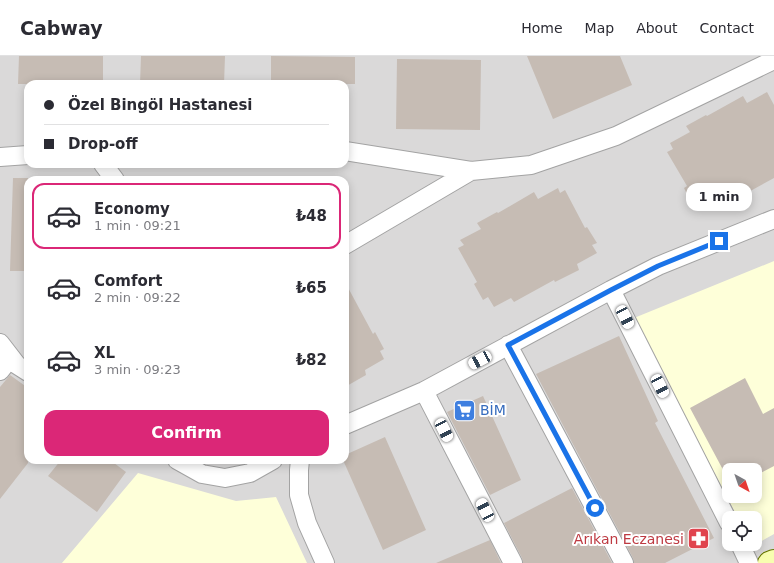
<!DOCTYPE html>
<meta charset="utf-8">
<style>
:root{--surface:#fff;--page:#f7f7f7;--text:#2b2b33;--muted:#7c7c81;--line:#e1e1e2;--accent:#db2777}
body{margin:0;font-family:"DejaVu Sans",sans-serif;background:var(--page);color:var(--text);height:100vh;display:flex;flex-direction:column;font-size:15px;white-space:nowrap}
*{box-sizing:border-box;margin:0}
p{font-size:13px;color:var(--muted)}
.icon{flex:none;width:22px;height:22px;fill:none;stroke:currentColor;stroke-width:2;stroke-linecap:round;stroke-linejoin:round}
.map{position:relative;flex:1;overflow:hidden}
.sheet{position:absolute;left:24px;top:120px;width:325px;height:288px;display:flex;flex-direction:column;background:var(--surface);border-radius:12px;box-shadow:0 2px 10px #0003}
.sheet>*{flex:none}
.guide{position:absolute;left:24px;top:24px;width:325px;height:88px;border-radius:12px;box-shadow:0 2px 10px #0003;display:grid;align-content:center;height:88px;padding:0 20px;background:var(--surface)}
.needle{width:26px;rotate:140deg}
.fabs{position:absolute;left:722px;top:407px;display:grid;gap:8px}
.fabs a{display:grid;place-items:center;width:40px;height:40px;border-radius:8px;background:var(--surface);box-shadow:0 2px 10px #0003;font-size:20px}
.end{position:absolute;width:18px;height:18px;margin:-9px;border:5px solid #1a73e8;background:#fff;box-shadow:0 0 0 2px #fff}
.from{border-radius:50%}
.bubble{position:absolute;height:28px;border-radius:12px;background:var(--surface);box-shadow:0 2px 10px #0003;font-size:13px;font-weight:800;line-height:28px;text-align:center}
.car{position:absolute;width:12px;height:24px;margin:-12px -6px;border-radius:5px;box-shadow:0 0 3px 1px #0007;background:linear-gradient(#fff 24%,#345 0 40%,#fff 0 76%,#345 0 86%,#fff 0)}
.guide b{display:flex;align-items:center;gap:14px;height:38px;font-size:15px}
.guide b+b{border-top:1px solid var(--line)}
.guide i{width:10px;height:10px;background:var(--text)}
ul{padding:7px 0 0;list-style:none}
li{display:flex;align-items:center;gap:12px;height:66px;margin:0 8px 6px;padding:0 12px;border:2px solid transparent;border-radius:12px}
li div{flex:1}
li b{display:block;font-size:15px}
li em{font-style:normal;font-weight:800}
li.current{border-color:var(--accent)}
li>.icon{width:36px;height:36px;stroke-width:1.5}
.action{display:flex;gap:8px;margin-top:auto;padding:8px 20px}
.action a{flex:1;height:46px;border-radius:12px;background:var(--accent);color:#fff;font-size:16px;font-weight:800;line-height:46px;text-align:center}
header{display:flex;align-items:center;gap:24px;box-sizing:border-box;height:56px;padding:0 20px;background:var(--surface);border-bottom:1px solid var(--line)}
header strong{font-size:19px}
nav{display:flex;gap:22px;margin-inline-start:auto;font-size:14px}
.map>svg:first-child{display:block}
.residential{fill:#dad9d9;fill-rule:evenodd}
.education{fill:#feffd9;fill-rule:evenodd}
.building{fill:#c6bcb4}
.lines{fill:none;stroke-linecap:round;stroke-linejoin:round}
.street-casing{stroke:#a3a3a3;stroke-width:20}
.secondary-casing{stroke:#677600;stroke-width:24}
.street{stroke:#fff;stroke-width:18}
.secondary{stroke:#f8feb0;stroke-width:22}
.route{stroke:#1a73e8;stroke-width:5}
.labels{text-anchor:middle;stroke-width:4;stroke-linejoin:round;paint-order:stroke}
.shop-label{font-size:14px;fill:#366cbe;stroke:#fff;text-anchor:start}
.health-label{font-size:14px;fill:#be3a42;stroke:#fff;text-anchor:end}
</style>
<header>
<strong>Cabway</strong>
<nav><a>Home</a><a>Map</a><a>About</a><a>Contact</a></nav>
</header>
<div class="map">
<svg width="774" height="507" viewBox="0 0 774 507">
<rect width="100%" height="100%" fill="#eeeae1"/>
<path class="residential" d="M 0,0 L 774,0 L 774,507 L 0,507 ZM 28,28 L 345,28 L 345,108 L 28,108 ZM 28,124 L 345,124 L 345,404 L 28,404 ZM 729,414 L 755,414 L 755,440 L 729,440 ZM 729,462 L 755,462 L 755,488 L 729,488 Z"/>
<path class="education" d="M 774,205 L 774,478 L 753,490 L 752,488 L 755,488 L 755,462 L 738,462 L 634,262 ZM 729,414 L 755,414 L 755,440 L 729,440 Z
M 138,417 L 236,445 L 276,441 L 307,507 L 62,507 Z"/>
<path class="building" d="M 19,0 L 103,0 L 103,28 L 18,28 Z
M 141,0 L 225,0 L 224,28 L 140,28 Z
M 271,0 L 355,1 L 355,28 L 271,28 Z
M 527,0 L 620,0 L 632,29 L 553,63 Z
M 397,3 L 481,4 L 480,74 L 396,73 Z
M 767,36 L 774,49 L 774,122 L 723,150 L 721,145 L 703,155 L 697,145 L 692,148 L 684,132 L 687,130 L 667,96 L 673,93 L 670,87 L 690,76 L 686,70 L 706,59 L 707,60 L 743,40 L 747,47 Z
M 13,122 L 28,122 L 28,215 L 10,215 Z
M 558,132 L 560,137 L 565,134 L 585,172 L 587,171 L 597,187 L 592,189 L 597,197 L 577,208 L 579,214 L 555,226 L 554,224 L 514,246 L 511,242 L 494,251 L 488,241 L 483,244 L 474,228 L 477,226 L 458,192 L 464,189 L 460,184 L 481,173 L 477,167 L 497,156 L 498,157 L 534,136 L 538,143 Z
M 345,226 L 373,278 L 375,276 L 384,293 L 380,295 L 384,303 L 365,314 L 366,319 L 345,331 Z
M 619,280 L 658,365 L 655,367 L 714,482 L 665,507 L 634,507 L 633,502 L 536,318 Z
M 10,319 L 28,332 L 28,407 L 0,443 L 0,331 Z
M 745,322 L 763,358 L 774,352 L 774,410 L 755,420 L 755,414 L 729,414 L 729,425 L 690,352 Z
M 483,340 L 521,424 L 490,439 L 447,356 Z
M 385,381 L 426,474 L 383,494 L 343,404 L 345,404 L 345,399 Z
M 61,404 L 110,404 L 126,416 L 97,456 L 48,420 Z
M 572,432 L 612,507 L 523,507 L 522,502 L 504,467 Z
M 490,484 L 501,507 L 436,507 Z"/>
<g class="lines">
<defs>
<path id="street" d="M 345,95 L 471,115 L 531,109 L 616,80 L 774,4
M 0,101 L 28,99
M 103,108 L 115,124
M 345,189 L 471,115
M 611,234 L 729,467
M 0,287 L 17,309 L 28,316
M 508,289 L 624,507
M 0,315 L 11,301
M 424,335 L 513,507
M 345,369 L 424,335 L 611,234 L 658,210 L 774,163
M 177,404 L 202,418 L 225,422 L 250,417 L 273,404
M 300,404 L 299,414 L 299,439 L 307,467 L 325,507
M 740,488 L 749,507"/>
<path id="secondary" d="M 769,507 L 774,505"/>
</defs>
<use href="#street" class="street-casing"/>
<use href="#secondary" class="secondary-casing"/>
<use href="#street" class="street"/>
<use href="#secondary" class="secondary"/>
</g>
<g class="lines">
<path class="route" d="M 595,452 L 508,289 L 611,234 L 658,210 L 719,185"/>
</g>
<defs>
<symbol id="supermarket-square" viewBox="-11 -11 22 22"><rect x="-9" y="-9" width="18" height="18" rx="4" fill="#3f7fe0" stroke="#fff"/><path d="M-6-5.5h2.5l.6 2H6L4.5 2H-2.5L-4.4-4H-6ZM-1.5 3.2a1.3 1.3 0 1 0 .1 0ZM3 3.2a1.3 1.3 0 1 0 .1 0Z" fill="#fff"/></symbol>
<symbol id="pharmacy-square" viewBox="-11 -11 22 22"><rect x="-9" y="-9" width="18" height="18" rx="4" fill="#e0444e" stroke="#fff"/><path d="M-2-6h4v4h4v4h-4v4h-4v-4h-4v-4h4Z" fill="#fff"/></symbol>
</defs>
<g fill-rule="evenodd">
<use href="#supermarket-square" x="452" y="342" width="25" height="25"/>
<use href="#pharmacy-square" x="686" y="470" width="25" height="25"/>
</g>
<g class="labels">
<g class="shop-label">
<text x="480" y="359">BİM</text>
</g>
<g class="health-label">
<text x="684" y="488">Arıkan Eczanesi</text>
</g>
</g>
</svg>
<div class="fabs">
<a><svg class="needle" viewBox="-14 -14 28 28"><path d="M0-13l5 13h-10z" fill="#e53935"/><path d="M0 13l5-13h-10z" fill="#7c7c81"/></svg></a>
<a><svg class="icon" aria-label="locate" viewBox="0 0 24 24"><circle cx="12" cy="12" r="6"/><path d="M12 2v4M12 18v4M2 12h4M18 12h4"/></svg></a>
</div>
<i class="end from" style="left:595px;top:452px"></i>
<i class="end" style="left:719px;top:185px"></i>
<div class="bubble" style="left:686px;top:127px;width:66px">1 min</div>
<i class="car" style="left:625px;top:261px;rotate:153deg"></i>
<i class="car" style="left:480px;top:304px;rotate:242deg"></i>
<i class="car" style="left:660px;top:330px;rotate:153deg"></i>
<i class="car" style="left:444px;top:374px;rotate:153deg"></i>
<i class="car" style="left:485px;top:454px;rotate:333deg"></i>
<div class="guide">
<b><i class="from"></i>Özel Bingöl Hastanesi</b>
<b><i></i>Drop-off</b>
</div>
<section class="sheet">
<ul>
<li class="current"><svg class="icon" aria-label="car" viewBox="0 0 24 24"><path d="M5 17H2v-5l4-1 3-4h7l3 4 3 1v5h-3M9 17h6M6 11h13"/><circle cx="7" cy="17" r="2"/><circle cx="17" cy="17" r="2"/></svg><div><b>Economy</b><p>1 min · 09:21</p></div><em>₺48</em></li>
<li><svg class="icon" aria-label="car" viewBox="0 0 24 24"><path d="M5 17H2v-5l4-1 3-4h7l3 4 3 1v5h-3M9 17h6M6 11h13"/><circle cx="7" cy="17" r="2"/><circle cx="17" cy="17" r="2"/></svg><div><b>Comfort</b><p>2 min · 09:22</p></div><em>₺65</em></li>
<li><svg class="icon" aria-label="car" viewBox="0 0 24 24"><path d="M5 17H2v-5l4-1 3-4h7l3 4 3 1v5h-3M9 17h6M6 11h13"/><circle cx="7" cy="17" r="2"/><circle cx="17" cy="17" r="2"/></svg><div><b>XL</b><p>3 min · 09:23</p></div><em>₺82</em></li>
</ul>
<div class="action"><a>Confirm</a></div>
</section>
</div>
